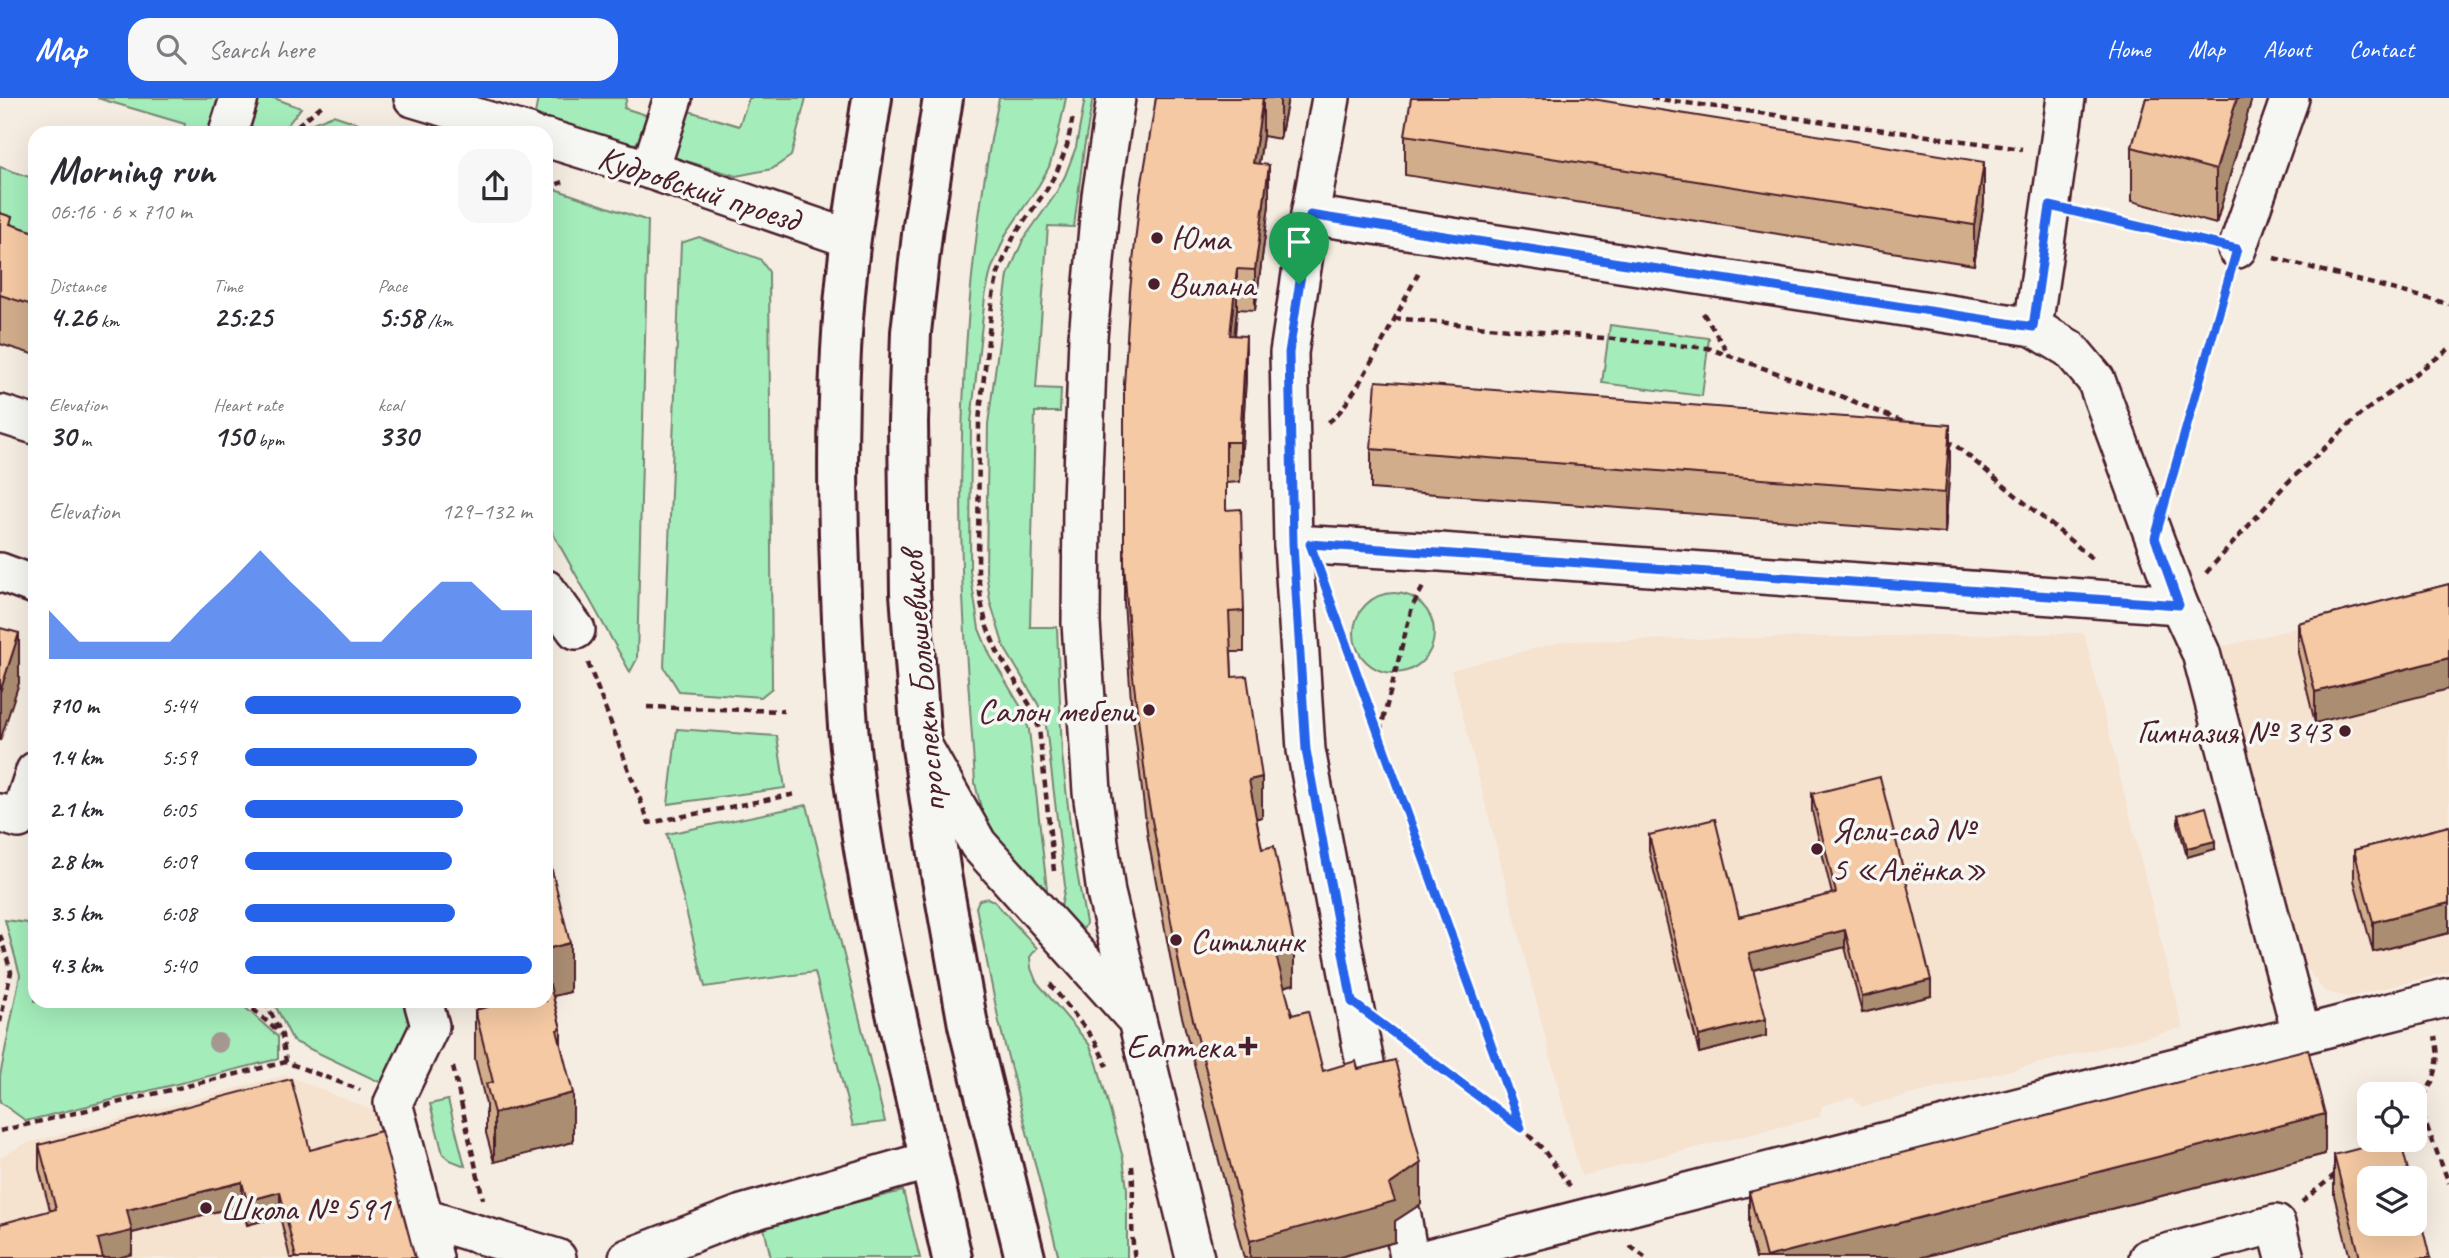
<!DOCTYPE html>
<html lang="en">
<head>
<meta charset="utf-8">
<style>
	:root { --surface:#fff; --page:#f7f7f7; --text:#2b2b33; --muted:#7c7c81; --accent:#2563eb }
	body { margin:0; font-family:Caveat,sans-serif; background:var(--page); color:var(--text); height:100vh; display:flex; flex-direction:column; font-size:26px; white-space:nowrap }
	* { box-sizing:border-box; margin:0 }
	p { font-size:23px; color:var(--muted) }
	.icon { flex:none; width:38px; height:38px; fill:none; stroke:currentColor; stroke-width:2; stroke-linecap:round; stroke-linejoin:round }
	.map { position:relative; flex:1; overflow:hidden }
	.sheet { position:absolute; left:28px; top:28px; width:525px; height:882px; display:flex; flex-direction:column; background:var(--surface); border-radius:21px; box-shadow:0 7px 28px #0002 }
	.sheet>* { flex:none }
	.tools { position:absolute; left:2357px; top:984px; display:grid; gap:14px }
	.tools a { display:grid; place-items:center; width:70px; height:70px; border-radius:14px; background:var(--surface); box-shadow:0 7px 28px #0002; font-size:35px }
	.pin { position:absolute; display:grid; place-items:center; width:60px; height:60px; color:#fff; margin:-72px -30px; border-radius:50% 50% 50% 0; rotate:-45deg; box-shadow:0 0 7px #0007 }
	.pin .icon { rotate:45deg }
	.round { display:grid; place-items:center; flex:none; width:74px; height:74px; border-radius:21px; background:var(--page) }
	.headline { display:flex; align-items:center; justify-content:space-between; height:119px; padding:0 21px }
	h1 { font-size:38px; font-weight:700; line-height:52px }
	.metrics { display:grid; grid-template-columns:repeat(3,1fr); gap:10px; height:119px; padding:7px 21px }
	.metrics div { display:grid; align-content:center }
	.metrics b { font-size:30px; font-weight:700 }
	.metrics small { font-size:19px; font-weight:400 }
	.metrics p { font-size:19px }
	.chart { height:196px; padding:14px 21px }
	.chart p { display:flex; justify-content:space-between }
	.chart svg { width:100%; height:126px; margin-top:7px; fill:var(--accent); opacity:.7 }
	ul { padding:0 21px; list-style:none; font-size:23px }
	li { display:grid; grid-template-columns:112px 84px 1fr; align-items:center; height:52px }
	li i { height:18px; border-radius:9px; background:var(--accent) }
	header { display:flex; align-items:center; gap:42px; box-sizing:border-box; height:98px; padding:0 35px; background:var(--accent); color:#fff }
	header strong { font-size:33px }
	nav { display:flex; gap:38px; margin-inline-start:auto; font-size:24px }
	.search { width:490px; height:63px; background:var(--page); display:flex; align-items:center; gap:18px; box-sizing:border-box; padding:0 24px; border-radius:21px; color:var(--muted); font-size:26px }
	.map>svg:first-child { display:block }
</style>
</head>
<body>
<header>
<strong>Map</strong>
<div class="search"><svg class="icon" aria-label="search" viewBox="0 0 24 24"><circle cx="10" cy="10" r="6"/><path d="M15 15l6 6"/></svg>Search here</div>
<nav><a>Home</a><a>Map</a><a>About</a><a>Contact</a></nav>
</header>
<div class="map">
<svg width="2449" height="1160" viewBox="0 0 2449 1160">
	<rect width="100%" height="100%" fill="#f6ede2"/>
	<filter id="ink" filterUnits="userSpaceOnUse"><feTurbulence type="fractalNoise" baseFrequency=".0143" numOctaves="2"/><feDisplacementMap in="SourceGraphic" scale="14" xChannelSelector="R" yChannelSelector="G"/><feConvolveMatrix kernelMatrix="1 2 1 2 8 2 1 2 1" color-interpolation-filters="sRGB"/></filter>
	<g filter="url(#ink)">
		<!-- built -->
		<g fill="#f5e2cf">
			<path d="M2449,491V874L2349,899L2325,894L2297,858L2221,549Z"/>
			<path d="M2084,535L2183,930L1861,1009L1852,999L1822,1008L1820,1019L1581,1078L1451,572L1563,543Z"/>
			<path d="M286,977L389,1019L423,1160H0V1060L24,1046Z"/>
		</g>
		<!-- green -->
		<g fill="#a4edbb" stroke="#778673" stroke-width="2">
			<path d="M97,0H228L217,35H183L185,26Z"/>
			<path d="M255,0H274L301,10L281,35H242Z"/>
			<path d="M538,0H627L624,10L652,19C647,32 645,45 629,47L535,16Z"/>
			<path d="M749,0H806L791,58L772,71L736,78L673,59L682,11L739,28Z"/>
			<path d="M999,0H1066L1056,47L1049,69L1039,87L1006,136L991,172L985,199L971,324L970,473L979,531L990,557L1022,611L1029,632L1048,800L995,737L982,714L975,685C971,614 964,543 962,472C958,314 967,155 999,0Z"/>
			<path d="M1085,0H1093L1084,50L1074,129L1048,128L1036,290L1061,291L1060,314H1035L1030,529H1057L1062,656L1073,752L1086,825L1084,830L1079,831L1060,814L1065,788L1046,628L1038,606L1004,549L990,503L986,473L988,326L1008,177L1023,142L1055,97L1065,78L1076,49Z"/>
			<path d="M333,17L388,35H303L310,26Z"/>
			<path d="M0,69L35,81V138L0,127Z"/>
			<path d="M546,88L648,123L637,561L630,574L546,423Z"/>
			<path d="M699,139L760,161L769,174L772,590L761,599L679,593L664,569L681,145Z"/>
			<path d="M1610,227L1709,240L1702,298L1602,285Z"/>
			<circle cx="1394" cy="535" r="40"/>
			<path d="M677,631L777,638L785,690L668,706Z"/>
			<path d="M807,707L885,1024L853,1028L815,874L705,889L667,736Z"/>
			<path d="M987,800L994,803L1037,850L1030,859L1031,870L1036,883L1089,946L1097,965L1123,1060L1127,1091V1160H1059L999,924L976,809L979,802Z"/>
			<path d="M5,822L35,826V903H238L278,939V961L26,1023L0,1004V978L20,877Z"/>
			<path d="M273,903H413L420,931L392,990L293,943Z"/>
			<path d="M448,1002L465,1068L450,1062L443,1056L430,1006Z"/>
			<path d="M903,1093L920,1160H771L763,1126Z"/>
		</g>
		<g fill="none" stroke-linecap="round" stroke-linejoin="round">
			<defs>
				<g id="minor">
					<path d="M413,0L529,35"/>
					<path d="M1116,0L1101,98L1088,239L1082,403L1081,525L1092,694L1106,795L1195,1160"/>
					<path d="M1331,0L1310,117L1289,255L1293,446L1306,652L1373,1008"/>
					<path d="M2066,0L2033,229L2070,251L2096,282L2179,507L2201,555L2301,935"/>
					<path d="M228,35L239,0"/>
					<path d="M546,40L650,72L851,141"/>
					<path d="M650,72L673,0"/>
					<path d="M1310,117L2033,229"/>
					<path d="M2237,151L2290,0"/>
					<path d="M0,316L35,327"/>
					<path d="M1293,446L1440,454L2179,507"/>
					<path d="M0,474L35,487"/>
					<path d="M546,491L576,532"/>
					<path d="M924,650L978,746L1132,917"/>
					<path d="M0,715L19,721L35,673"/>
					<path d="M423,903L430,928L393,1005L424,1120L557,1160"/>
					<path d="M1402,1118L1409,1160"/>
					<path d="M424,1120L434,1160"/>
					<path d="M628,1160L742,1116L930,1062"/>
					<path d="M1429,1160L2449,899"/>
					<path d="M2148,1160L2276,1126L2285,1160"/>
				</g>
				<g id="major">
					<path d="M872,0C865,47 857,93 851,140C837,249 836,360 840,469C842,526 844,583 849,640C867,816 914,987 952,1160"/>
					<path d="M943,0L923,128L911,234L908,324L910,495L921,643L941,776L968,927L1025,1160"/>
				</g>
			</defs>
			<!-- minor casing -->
			<use href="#minor" stroke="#4a1f2b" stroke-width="42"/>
			<!-- major casing -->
			<use href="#major" stroke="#4a1f2b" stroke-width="44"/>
			<!-- path -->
			<g stroke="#4a1f2b" stroke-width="4.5" stroke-dasharray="7 5" stroke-linecap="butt">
				<path d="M1651,0L2022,51"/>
				<path d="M288,35L325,5"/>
				<path d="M546,90L563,84"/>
				<path d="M2086,116L2201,143"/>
				<path d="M2274,160L2449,206"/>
				<path d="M1703,215L1730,258"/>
				<path d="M1394,220L1708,250L1843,299L1903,324"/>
				<path d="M1328,324C1350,315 1405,199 1420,172"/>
				<path d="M1946,343L1955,347L2094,462"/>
				<path d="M2172,379L2227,185"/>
				<path d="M2206,475L2286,386L2361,316L2449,251"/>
				<path d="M1337,520L1521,1030L1542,1050L1570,1088"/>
				<path d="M588,565L649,725L796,696"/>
				<path d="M647,609L784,613"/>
				<path d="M1380,634L1412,509L1423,489"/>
				<path d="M1054,773L1039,630L1031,609L997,553L987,529L981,504L978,474L979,323L993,198L998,175L1014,138L1047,91L1057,73L1067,48L1073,18"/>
				<path d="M0,837L11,874L0,924"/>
				<path d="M1050,886L1095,943L1107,968"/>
				<path d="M244,903L282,937L286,964"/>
				<path d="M265,903L280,933"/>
				<path d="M1398,938L1520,1029"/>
				<path d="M453,969L483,1101"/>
				<path d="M2418,1006L2449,1085"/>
				<path d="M2415,1008C2434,989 2442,965 2435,939"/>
				<path d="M0,1033L286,964L360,992"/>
				<path d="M2364,1052L2376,1041"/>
				<path d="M1132,1068C1135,1098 1129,1131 1135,1160"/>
				<path d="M2302,1104L2338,1074"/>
				<path d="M1630,1148L1646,1160"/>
			</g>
			<!-- minor -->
			<use href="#minor" stroke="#f6f6f2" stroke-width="37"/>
			<!-- major -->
			<use href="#major" stroke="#f6f6f2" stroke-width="38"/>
		</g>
		<!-- trees -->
		<circle fill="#a49891" cx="218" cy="945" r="10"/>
		<!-- wall -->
		<g fill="#d2ad8c" stroke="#4a1f2b" stroke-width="2">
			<path d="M1156,0H1288L1280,41L1263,38L1259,65L1269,107L1255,212L1237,211L1235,238L1246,279L1240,384L1226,385V412L1244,513V554H1231L1232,579L1262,719L1256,721L1262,751L1294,886L1284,889L1292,917L1323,973L1358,971L1421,1106L1395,1123V1144L1336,1160H1244L1180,911L1148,741L1131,602L1124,505V287Z"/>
			<path d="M2146,0H2252L2216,126L2132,103V49Z"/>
			<path d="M1405,37L1984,104L1974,167L1405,77Z"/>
			<path d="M0,115L12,127L35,134V257L0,246Z"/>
			<path d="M1371,351L1950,367L1945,435L1371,391Z"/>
			<path d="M2449,486L2315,625L2298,555V525Z"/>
			<path d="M1812,696L1931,898L1862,915L1845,849L1753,872L1766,938L1699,955L1649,753V737L1739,819L1832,796L1812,713Z"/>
			<path d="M2178,717L2215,751L2187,759L2178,725Z"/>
			<path d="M2449,728V835L2373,854L2354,782V752Z"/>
			<path d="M546,748L570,894L553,898L561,931V946L573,1044L494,1064L486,1035V1006L475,961V912H477V903H546Z"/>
			<path d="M39,1047L310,1052L415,1160H290L280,1118L247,1127L242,1107L132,1135V1156L118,1160H0L50,1112L39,1071Z"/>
			<path d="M2325,1056L1919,1160H1756L1749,1134V1094Z"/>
			<path d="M2334,1057L2430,1160H2350L2334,1097Z"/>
		</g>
		<!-- shaded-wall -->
		<g fill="#ab8d72" stroke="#4a1f2b" stroke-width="2">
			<path d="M1263,0V38L1253,105V65Z"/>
			<path d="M1280,0H1288L1280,41Z"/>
			<path d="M2237,0H2252L2216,126V72Z"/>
			<path d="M1984,64V104L1974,167V127Z"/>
			<path d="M1269,67V107L1255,212V172Z"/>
			<path d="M1237,171V211L1230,278V237Z"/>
			<path d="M1246,238V279L1240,384V344Z"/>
			<path d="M1950,327V367L1945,435V395Z"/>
			<path d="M19,535V585L0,643V594Z"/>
			<path d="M2449,560V591L2315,625V594Z"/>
			<path d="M1262,679V719L1249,722V682Z"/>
			<path d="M2215,743V751L2187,759V750Z"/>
			<path d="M2449,805V835L2373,854V824Z"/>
			<path d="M1845,832V849L1749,873V856Z"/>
			<path d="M570,845V894L546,900V851Z"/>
			<path d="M1294,846V886L1274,891V850Z"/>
			<path d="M1931,882V898L1862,915V899Z"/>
			<path d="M1766,921V938L1699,955V938Z"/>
			<path d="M573,995V1044L494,1064V1015Z"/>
			<path d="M2325,1016V1056L1919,1160H1766V1159Z"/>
			<path d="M1421,1065V1106L1395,1123V1144L1336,1160H1250V1143L1389,1087Z"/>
			<path d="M242,1084V1107L132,1135V1156L118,1160H98V1141L127,1112Z"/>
			<path d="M280,1094V1118L247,1127V1103Z"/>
		</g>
		<!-- building -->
		<g fill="#f4c9a3" stroke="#4a1f2b" stroke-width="2">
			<path d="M1156,0H1263L1253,65L1269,67L1255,172L1237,171L1230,237L1246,238L1240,344H1226V412L1241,411L1244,513L1229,514L1232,579L1247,578L1262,679L1249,682L1262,751L1274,748L1294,846L1274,850L1292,917L1308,913L1323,973L1356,963L1358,971L1395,962L1421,1065L1389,1087L1395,1103L1250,1143L1180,871L1148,701L1131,562L1124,465V287L1130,193L1140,97Z"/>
			<path d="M1411,0H1586L1984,64L1974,127L1405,37Z"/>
			<path d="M2146,0H2237L2216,72L2132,49Z"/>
			<path d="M0,115L12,119L10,126L35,134V208L0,197Z"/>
			<path d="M1376,283L1950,327L1945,395L1371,351Z"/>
			<path d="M2449,486V560L2315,594L2298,525Z"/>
			<path d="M0,530L19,535L0,594Z"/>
			<path d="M1880,679L1931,882L1862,899L1845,832L1749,856L1766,921L1699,938L1649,737L1715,721L1739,819L1836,795L1812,696Z"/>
			<path d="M2206,709L2215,743L2187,750L2178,717Z"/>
			<path d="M2449,728V805L2373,824L2354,752Z"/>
			<path d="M546,748L570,845L546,851Z"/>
			<path d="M550,887L561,931L557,932L573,995L494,1015L486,986L493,984L475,912L488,909L487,903H546V888Z"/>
			<path d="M2308,951L2325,1016L1766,1159L1749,1094Z"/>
			<path d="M291,981L310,1052L381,1033L415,1160H296L280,1094L247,1103L242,1084L127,1112L132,1133L98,1141L103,1160H0V1126L56,1111L39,1047Z"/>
			<path d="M2396,1041H2400L2410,1080H2370V1125H2415V1099L2430,1160H2360L2334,1057Z"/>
		</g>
	</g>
	<g fill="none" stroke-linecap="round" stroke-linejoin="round" filter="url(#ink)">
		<defs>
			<path id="route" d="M2050,108L2237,151L2155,440L2179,507L1310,446L1521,1030L1352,904L1306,652L1293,446L1289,255L1310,117L2033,229Z"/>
		</defs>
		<!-- route casing -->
		<use href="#route" stroke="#fff" stroke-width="14"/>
		<!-- route -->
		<use href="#route" stroke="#2563eb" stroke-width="9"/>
	</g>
	<!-- markers -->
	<g fill="#4a1f2b" stroke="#f6f6f2" stroke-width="2.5">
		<circle cx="1157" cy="140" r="7"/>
		<circle cx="1154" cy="186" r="7"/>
		<circle cx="1149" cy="612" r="7"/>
		<circle cx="2345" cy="633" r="7"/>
		<circle cx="1817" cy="751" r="7"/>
		<circle cx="1176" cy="842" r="7"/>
		<path d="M1244.5 937.5h7v7h7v7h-7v7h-7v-7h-7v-7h7z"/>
		<circle cx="206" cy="1110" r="7"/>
	</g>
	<g text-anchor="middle" stroke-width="7" stroke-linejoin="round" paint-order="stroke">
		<!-- street labels -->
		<g font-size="35" fill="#4a1f2b" stroke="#f6f6f2">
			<text transform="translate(699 90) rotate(18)" y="12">Кудровский проезд</text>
			<text transform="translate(922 584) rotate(-95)" y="12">проспект Большевиков</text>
		</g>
		<!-- poi labels -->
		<g font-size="35" fill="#4a1f2b" stroke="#f6f6f2" text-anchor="start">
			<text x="1171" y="152">Юма</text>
			<text x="1168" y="198">Вилана</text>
			<text x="1135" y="624" text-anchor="end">Салон мебели</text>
			<text x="2331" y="645" text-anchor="end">Гимназия № 343</text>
			<text x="1831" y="743">Ясли-сад №<tspan x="1831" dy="40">5 «Алёнка»</tspan></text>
			<text x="1190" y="854">Ситилинк</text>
			<text x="1234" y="960" text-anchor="end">Еаптека</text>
			<text x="220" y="1122">Школа № 591</text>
		</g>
	</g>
</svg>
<div class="tools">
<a><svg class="icon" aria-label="locate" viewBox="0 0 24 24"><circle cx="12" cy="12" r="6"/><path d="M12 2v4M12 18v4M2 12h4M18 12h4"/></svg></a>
<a><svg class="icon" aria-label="layers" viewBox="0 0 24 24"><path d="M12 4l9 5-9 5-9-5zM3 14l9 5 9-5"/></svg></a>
</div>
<div class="pin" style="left:1299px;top:186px;background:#1e9e55"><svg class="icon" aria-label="arrive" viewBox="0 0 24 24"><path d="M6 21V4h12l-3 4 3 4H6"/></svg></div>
<section class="sheet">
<div class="headline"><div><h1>Morning run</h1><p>06:16 · 6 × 710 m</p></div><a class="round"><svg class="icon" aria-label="share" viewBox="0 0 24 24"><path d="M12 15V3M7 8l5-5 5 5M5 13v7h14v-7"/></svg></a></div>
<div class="metrics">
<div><p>Distance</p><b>4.26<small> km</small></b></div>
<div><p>Time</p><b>25:25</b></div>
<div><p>Pace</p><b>5:58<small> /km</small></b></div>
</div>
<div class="metrics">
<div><p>Elevation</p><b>30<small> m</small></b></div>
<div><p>Heart rate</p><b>150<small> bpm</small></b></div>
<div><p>kcal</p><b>330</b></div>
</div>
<div class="chart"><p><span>Elevation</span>129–132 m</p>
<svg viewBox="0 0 160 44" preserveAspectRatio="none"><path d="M0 44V27L10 38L20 38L30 38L40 38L50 27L60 17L70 6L80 17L90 27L100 38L110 38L120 27L130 17L140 17L150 27L160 27V44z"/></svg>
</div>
<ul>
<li><b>710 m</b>5:44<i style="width:96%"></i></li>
<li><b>1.4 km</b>5:59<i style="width:81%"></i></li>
<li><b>2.1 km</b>6:05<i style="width:76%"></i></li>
<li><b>2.8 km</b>6:09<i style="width:72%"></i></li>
<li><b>3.5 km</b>6:08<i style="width:73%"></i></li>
<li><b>4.3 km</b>5:40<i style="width:100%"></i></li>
</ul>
</section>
</div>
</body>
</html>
